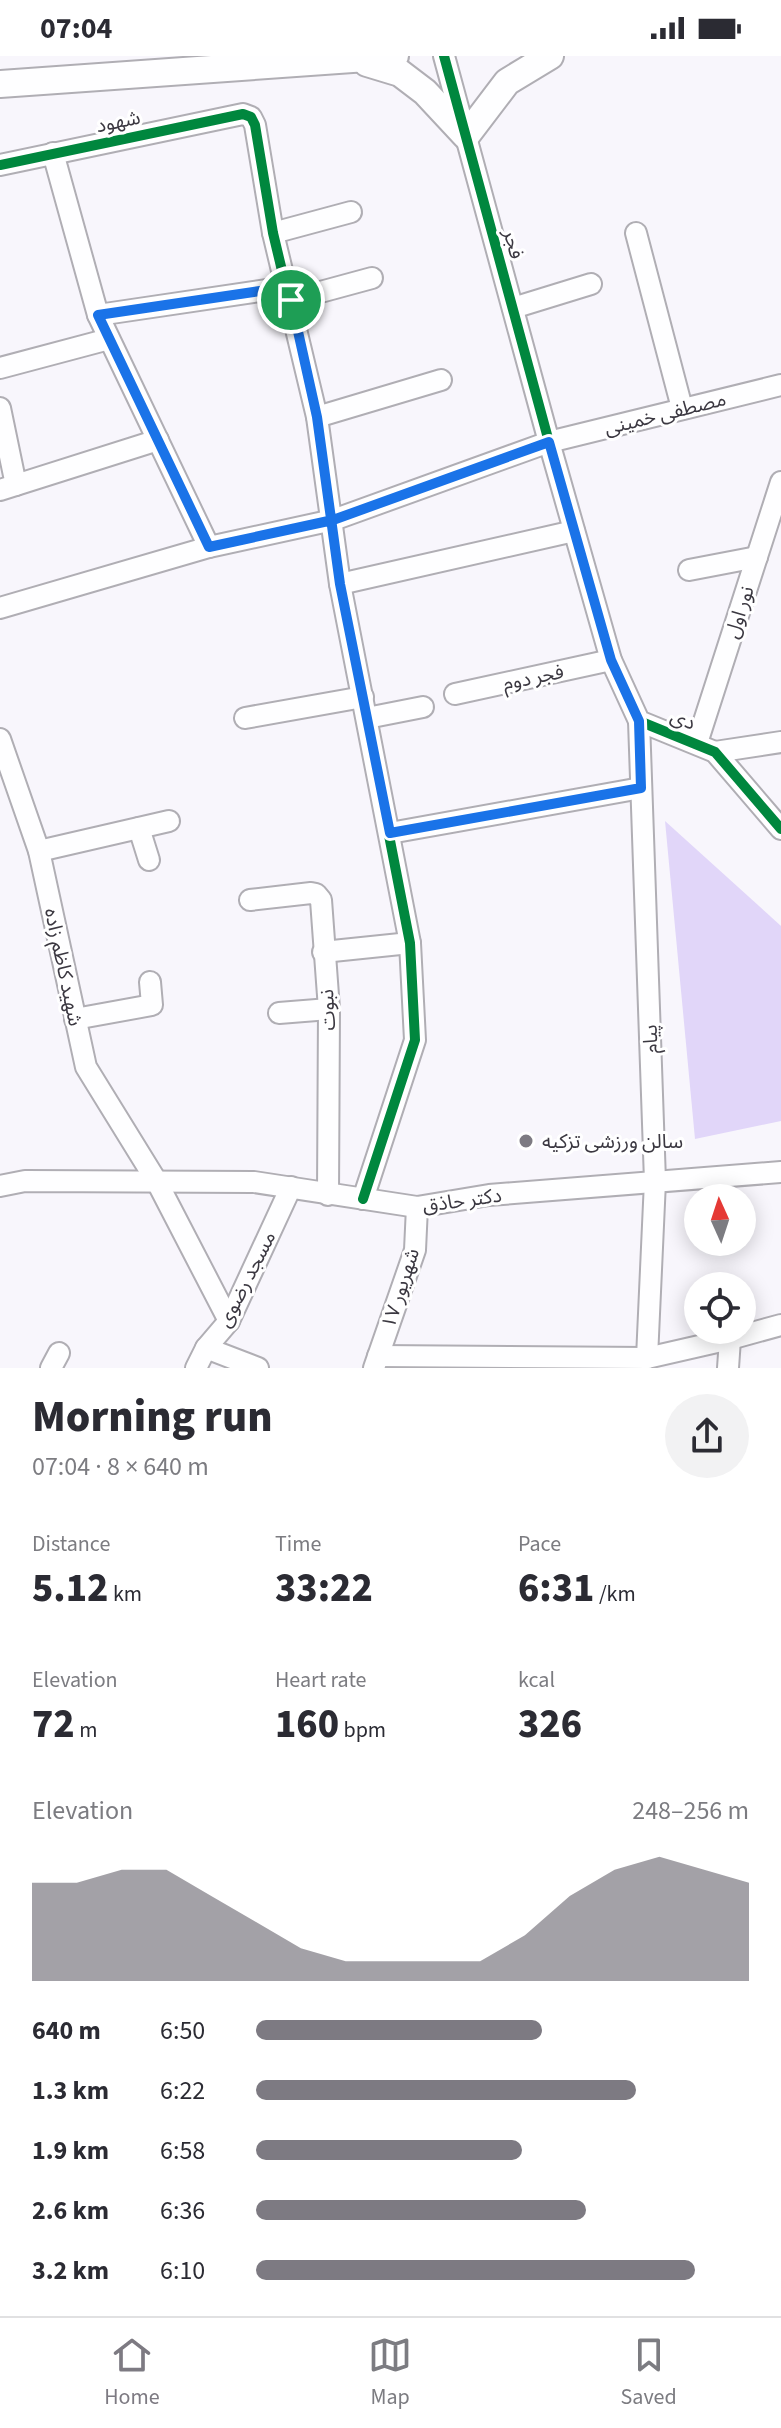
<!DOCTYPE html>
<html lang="en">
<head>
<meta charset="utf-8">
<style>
	:root { --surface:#fff; --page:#f2f2f3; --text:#2b2b33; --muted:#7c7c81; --line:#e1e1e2; --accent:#7d7a82 }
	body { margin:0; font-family:"Source Sans 3","Noto Sans Arabic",sans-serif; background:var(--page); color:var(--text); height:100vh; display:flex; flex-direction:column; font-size:30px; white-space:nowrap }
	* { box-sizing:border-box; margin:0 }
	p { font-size:26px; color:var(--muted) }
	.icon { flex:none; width:44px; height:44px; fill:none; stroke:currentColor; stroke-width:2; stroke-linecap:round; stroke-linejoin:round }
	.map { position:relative; height:1312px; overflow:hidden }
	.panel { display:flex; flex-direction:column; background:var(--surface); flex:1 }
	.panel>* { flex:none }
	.needle { width:52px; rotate:357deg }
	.tools { position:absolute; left:684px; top:1128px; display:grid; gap:16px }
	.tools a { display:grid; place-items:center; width:72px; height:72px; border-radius:50%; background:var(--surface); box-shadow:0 4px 20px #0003; font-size:40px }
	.pin { position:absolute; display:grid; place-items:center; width:68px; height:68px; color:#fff; margin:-34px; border:4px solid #fff; border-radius:50%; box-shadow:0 2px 8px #0007 }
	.round { display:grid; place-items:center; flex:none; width:84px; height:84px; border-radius:42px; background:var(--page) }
	.summary { display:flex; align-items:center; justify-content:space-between; height:136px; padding:0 32px }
	h1 { font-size:44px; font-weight:800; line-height:60px }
	.metrics { display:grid; grid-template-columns:repeat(3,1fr); gap:12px; height:136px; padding:8px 32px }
	.metrics div { display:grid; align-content:center }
	.metrics b { font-size:40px; font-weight:800 }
	.metrics small { font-size:22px; font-weight:400 }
	.metrics p { font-size:22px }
	.chart { height:224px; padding:16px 32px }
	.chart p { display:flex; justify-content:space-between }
	.chart svg { width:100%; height:144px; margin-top:8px; fill:var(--accent); opacity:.7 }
	ul { padding:0 32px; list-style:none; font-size:26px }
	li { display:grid; grid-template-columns:128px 96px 1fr; align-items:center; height:60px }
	li i { height:20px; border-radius:10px; background:var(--accent) }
	.status { display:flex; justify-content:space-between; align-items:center; height:56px; padding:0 40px; background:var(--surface); direction:ltr }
	.status svg { height:22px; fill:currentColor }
	.tabs { display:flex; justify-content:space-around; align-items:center; height:112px; border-top:2px solid var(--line); background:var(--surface); font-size:22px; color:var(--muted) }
	.tabs a { display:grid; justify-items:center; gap:4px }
	.tabs .active { color:var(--accent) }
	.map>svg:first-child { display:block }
</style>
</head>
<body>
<div class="status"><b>07:04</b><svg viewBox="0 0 49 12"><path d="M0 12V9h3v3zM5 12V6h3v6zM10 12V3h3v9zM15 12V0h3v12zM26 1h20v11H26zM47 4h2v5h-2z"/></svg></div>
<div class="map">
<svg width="781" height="1312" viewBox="0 0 781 1312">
	<rect width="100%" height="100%" fill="#f8f6fc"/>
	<!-- green -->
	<path fill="#e1d6f9" d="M665,765L781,870V1065L695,1083Z"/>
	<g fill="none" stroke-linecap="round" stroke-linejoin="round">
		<defs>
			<g id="minor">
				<path d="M444,0L549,386L611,604L639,665L715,696L781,773"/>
				<path d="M53,97L98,259L209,491"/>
				<path d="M0,109L243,58L251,61L255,69L273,177L317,361L340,528L410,887L415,984L363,1143"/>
				<path d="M273,177L351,156"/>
				<path d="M636,177L682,352"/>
				<path d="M291,244L372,222"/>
				<path d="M513,252L591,228"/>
				<path d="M98,259L287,231"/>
				<path d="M0,312L109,283"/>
				<path d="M0,352L16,429"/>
				<path d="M317,361L441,324"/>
				<path d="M0,434L158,384"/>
				<path d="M689,514L757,501"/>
				<path d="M340,528L574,475"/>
				<path d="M0,552L209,491L333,464L549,386L781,329"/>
				<path d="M455,638L611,604"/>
				<path d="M245,662L363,641"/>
				<path d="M367,662L423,651"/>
				<path d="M639,665L655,1125L647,1302"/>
				<path d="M0,683L39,795L86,1011L157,1126L229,1265"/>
				<path d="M697,687L781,426"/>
				<path d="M715,696L781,686"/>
				<path d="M139,772L149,804"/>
				<path d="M390,777L641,732"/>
				<path d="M39,795L169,765"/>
				<path d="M250,844L311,837L316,838L321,844L329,953L328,1139"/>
				<path d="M323,896L410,887"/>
				<path d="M279,957L329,953"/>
				<path d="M75,963L152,949L150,926"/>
				<path d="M0,1130L25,1125L254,1126L417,1151L489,1139L781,1116"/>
				<path d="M206,1292L258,1312"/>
				<path d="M378,1300L647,1302L730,1283L781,1269"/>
				<path d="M51,1312L59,1297"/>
				<path d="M196,1312L206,1292L229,1265L291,1131"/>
				<path d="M374,1312L415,1194L417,1151"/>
				<path d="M728,1312L730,1283"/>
			</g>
			<g id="major">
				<path d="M367,7L400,17L425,36L466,80L507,26L550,0"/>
				<path d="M0,28L395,0"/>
			</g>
		</defs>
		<!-- minor casing -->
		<use href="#minor" stroke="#b0aeb4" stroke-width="24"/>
		<!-- major casing -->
		<use href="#major" stroke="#b0aeb4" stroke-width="30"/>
		<!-- minor -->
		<use href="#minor" stroke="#fefeff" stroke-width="20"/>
		<!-- major -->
		<use href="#major" stroke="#fefeff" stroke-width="26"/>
		<defs>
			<g id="cycleway">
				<path d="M444,0L549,386L611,604L639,665L715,696L781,773"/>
				<path d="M0,109L243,58L251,61L255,69L273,177L317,361L340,528L410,887L415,984L363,1143"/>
			</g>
		</defs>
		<!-- cycleway casing -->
		<use href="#cycleway" stroke="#fff" stroke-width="15"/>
		<!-- cycleway -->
		<use href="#cycleway" stroke="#00873e" stroke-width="10"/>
	</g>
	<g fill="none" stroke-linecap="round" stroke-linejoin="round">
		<defs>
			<path id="route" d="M291,244L317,361L340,528L390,777L641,732L639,665L611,604L549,386L333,464L209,491L98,259L287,231L291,244"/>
		</defs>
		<!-- route casing -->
		<use href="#route" stroke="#fff" stroke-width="16"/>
		<!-- route -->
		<use href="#route" stroke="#1a73e8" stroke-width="10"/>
	</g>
	<!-- markers -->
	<circle fill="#7d7a82" stroke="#fff" stroke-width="3" cx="526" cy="1085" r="8"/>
	<g text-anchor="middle" stroke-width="6" stroke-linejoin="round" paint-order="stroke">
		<!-- street labels -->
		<g font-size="20" fill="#3b3841" stroke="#fff">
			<text transform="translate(118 65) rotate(-12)" y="7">شهود</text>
			<text transform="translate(514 188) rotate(75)" y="7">فجر</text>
			<text transform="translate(665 357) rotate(-14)" y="7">مصطفی خمینی</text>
			<text transform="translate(739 556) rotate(-72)" y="7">نور اول</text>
			<text transform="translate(533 621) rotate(-12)" y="7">فجر دوم</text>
			<text transform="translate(683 663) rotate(21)" y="7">دی</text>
			<text transform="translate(64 911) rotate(78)" y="7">شهید کاظم زاده</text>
			<text transform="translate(327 954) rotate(-93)" y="7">نبوت</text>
			<text transform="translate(650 983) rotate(-92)" y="7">پیام</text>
			<text transform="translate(462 1144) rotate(-8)" y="7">دکتر حاذق</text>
			<text transform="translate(246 1223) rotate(-63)" y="7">مسجد رضوی</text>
			<text transform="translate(400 1232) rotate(-72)" y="7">۱۷ شهریور</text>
		</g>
		<!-- poi labels -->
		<g font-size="20" fill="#3b3841" stroke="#fff" text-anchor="start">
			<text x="542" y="1092">سالن ورزشی تزکیه</text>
		</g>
	</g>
</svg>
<div class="tools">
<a><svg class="needle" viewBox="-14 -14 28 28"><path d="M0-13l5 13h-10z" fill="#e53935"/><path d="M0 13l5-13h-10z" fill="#7c7c81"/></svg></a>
<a><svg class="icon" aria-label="locate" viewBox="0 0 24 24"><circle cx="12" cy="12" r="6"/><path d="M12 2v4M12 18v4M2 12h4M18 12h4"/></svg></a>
</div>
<div class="pin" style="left:291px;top:244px;background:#1e9e55"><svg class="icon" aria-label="arrive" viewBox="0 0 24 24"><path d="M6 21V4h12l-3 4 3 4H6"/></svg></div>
</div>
<section class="panel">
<div class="summary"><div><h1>Morning run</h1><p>07:04 · 8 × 640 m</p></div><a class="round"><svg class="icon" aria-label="share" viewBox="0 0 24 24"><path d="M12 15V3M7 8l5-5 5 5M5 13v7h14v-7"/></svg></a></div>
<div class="metrics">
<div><p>Distance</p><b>5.12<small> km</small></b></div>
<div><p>Time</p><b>33:22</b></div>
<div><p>Pace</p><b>6:31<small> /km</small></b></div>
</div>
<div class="metrics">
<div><p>Elevation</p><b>72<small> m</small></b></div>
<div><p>Heart rate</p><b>160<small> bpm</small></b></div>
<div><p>kcal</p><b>326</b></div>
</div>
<div class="chart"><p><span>Elevation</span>248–256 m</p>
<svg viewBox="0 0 160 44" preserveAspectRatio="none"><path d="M0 44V14L10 14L20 10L30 10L40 18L50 26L60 34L70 38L80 38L90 38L100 38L110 30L120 18L130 10L140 6L150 10L160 14V44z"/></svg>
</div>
<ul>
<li><b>640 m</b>6:50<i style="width:58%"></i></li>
<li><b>1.3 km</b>6:22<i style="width:77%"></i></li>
<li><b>1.9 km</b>6:58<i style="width:54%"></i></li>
<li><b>2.6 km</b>6:36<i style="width:67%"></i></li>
<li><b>3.2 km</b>6:10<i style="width:89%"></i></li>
</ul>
</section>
<nav class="tabs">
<a class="active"><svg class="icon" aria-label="home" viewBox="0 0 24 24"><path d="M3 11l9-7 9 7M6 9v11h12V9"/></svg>Home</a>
<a><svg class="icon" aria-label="map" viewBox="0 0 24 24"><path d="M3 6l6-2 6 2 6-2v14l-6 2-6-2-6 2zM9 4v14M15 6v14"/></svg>Map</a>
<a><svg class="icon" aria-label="saved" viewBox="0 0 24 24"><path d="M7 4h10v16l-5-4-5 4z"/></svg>Saved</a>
</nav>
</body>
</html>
